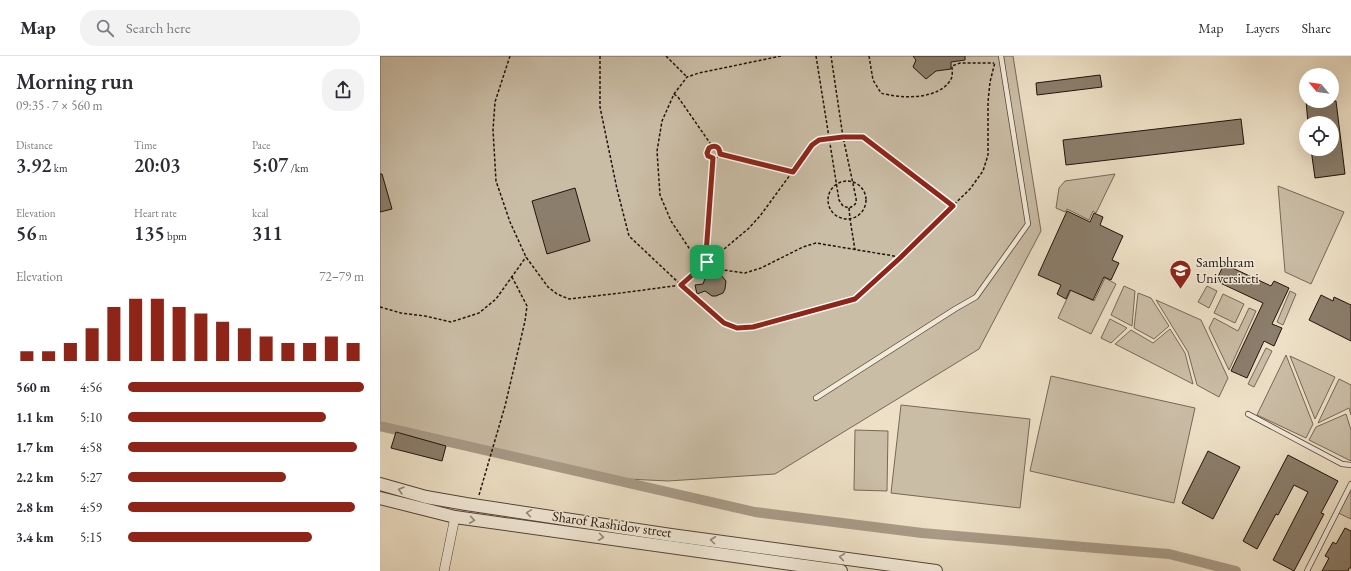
<!DOCTYPE html>
<html lang="en">
<head>
<meta charset="utf-8">
<style>
	:root { --surface:#fff; --page:#f2f2f3; --text:#2b2b33; --muted:#7c7c81; --line:#e1e1e2; --accent:#8f2418 }
	body { margin:0; font-family:"EB Garamond",serif; background:var(--page); color:var(--text); height:100vh; display:flex; flex-direction:column; font-size:15px; white-space:nowrap }
	* { box-sizing:border-box; margin:0 }
	p { font-size:13px; color:var(--muted) }
	.icon { flex:none; width:22px; height:22px; fill:none; stroke:currentColor; stroke-width:2; stroke-linecap:round; stroke-linejoin:round }
	.map { position:relative; flex:1; overflow:hidden }
	.drawer { display:flex; flex-direction:column; background:var(--surface); width:380px }
	.drawer>* { flex:none }
	.needle { width:26px; rotate:299deg }
	.buttons { position:absolute; left:919px; top:12px; display:grid; gap:8px }
	.buttons a { display:grid; place-items:center; width:40px; height:40px; border-radius:50%; background:var(--surface); box-shadow:0 4px 16px #0002; font-size:20px }
	.pin { position:absolute; display:grid; place-items:center; width:34px; height:34px; color:#fff; margin:-17px; border-radius:8px; box-shadow:0 2px 6px #0006 }
	.round { display:grid; place-items:center; flex:none; width:42px; height:42px; border-radius:16px; background:var(--page) }
	.headline { display:flex; align-items:center; justify-content:space-between; height:68px; padding:0 16px }
	h1 { font-size:22px; font-weight:600; line-height:30px }
	.figures { display:grid; grid-template-columns:repeat(3,1fr); gap:6px; height:68px; padding:4px 16px }
	.figures div { display:grid; align-content:center }
	.figures b { font-size:20px; font-weight:600 }
	.figures small { font-size:11px; font-weight:400 }
	.figures p { font-size:11px }
	.chart { height:112px; padding:8px 16px }
	.chart p { display:flex; justify-content:space-between }
	.chart svg { width:100%; height:72px; margin-top:4px; stroke:var(--accent); stroke-width:6 }
	ul { padding:0 16px; list-style:none; font-size:13px }
	li { display:grid; grid-template-columns:64px 48px 1fr; align-items:center; height:30px }
	li i { height:10px; border-radius:5px; background:var(--accent) }
	header { display:flex; align-items:center; gap:24px; box-sizing:border-box; height:56px; padding:0 20px; background:var(--surface); border-bottom:1px solid var(--line) }
	header strong { font-size:19px }
	nav { display:flex; gap:22px; margin-inline-start:auto; font-size:14px }
	.search { width:280px; height:36px; background:var(--page); display:flex; align-items:center; gap:10px; box-sizing:border-box; padding:0 14px; border-radius:16px; color:var(--muted); font-size:15px }
	main { display:flex; flex:1; min-height:0 }
	.map>svg:first-child { display:block }
</style>
</head>
<body>
<header>
<strong>Map</strong>
<div class="search"><svg class="icon" aria-label="search" viewBox="0 0 24 24"><circle cx="10" cy="10" r="6"/><path d="M15 15l6 6"/></svg>Search here</div>
<nav><a>Map</a><a>Layers</a><a>Share</a></nav>
</header>
<main>
<section class="drawer">
<div class="headline"><div><h1>Morning run</h1><p>09:35 · 7 × 560 m</p></div><a class="round"><svg class="icon" aria-label="share" viewBox="0 0 24 24"><path d="M12 15V3M7 8l5-5 5 5M5 13v7h14v-7"/></svg></a></div>
<div class="figures">
<div><p>Distance</p><b>3.92<small> km</small></b></div>
<div><p>Time</p><b>20:03</b></div>
<div><p>Pace</p><b>5:07<small> /km</small></b></div>
</div>
<div class="figures">
<div><p>Elevation</p><b>56<small> m</small></b></div>
<div><p>Heart rate</p><b>135<small> bpm</small></b></div>
<div><p>kcal</p><b>311</b></div>
</div>
<div class="chart"><p><span>Elevation</span>72–79 m</p>
<svg viewBox="0 0 160 44" preserveAspectRatio="none"><path d="M5 44V38M15 44V38M25 44V33M35 44V24M45 44V11M55 44V6M65 44V6M75 44V11M85 44V15M95 44V20M105 44V24M115 44V29M125 44V33M135 44V33M145 44V29M155 44V33"/></svg>
</div>
<ul>
<li><b>560 m</b>4:56<i style="width:100%"></i></li>
<li><b>1.1 km</b>5:10<i style="width:84%"></i></li>
<li><b>1.7 km</b>4:58<i style="width:97%"></i></li>
<li><b>2.2 km</b>5:27<i style="width:67%"></i></li>
<li><b>2.8 km</b>4:59<i style="width:96%"></i></li>
<li><b>3.4 km</b>5:15<i style="width:78%"></i></li>
</ul>
</section>
<div class="map">
<svg width="971" height="515" viewBox="0 0 971 515">
	<rect width="100%" height="100%" fill="#ede0c6"/>
	<filter id="stains"><feTurbulence type="fractalNoise" baseFrequency=".005" numOctaves="4"/><feColorMatrix values="0 0 0 0 .2 0 0 0 0 .09 0 0 0 0 .02 0 0 0 .5 -.17"/></filter>
	<radialGradient id="worn" r=".72"><stop offset=".6" stop-color="#630" stop-opacity="0"/><stop offset="1" stop-color="#630" stop-opacity=".3"/></radialGradient>
	<!-- green -->
	<g fill="#cabda6" stroke="#766858">
		<path d="M0,0H633L661,175L599,293L395,418L288,425L247,423L134,397L71,385L2,368H0Z"/>
		<path d="M735,118L716,157L713,155L709,164L687,153L685,156L676,152L679,132L685,125Z"/>
		<path d="M898,130L964,156L931,228L905,216Z"/>
		<path d="M725,222L736,228L711,278L678,262L691,234L714,245Z"/>
		<path d="M744,230L755,235L752,270L731,259Z"/>
		<path d="M827,230L837,235L829,252L818,246Z"/>
		<path d="M910,235L916,238L903,269L897,266Z"/>
		<path d="M758,237L771,242L789,270L774,283L754,272Z"/>
		<path d="M843,238L864,248L855,267L834,257Z"/>
		<path d="M776,244L821,264L848,322L839,341L817,329L808,296Z"/>
		<path d="M869,252L876,255L849,314L829,272L834,262L858,275Z"/>
		<path d="M730,263L747,272L731,287L721,282Z"/>
		<path d="M790,273L805,297L813,328L735,288L751,274L773,287Z"/>
		<path d="M886,292L892,295L874,331L868,328Z"/>
		<path d="M906,299L933,368L926,382L877,359Z"/>
		<path d="M910,300L955,321L935,363Z"/>
		<path d="M671,320L815,352L794,447L650,415Z"/>
		<path d="M959,323L971,329V359L969,352L938,367Z"/>
		<path d="M521,349L650,363L640,452L511,437Z"/>
		<path d="M966,358L971,374V405L929,384L936,371Z"/>
		<path d="M475,374L508,375L507,435L474,434Z"/>
		<path d="M971,425V463L956,456Z"/>
	</g>
	<g fill="none" stroke-linecap="round" stroke-linejoin="round">
		<!-- canal -->
		<path stroke="#a89a86" stroke-width="10" d="M0,370L375,456L542,477L704,491L789,498L856,515"/>
	</g>
	<!-- building -->
	<g fill="#8b7e6c" stroke="#21130b">
		<path d="M533,0H585V4L571,6V13L556,15L546,23L533,11L536,4Z"/>
		<path d="M720,19L722,31L657,39L656,27Z"/>
		<path d="M926,45H956L965,118L935,122L931,93H952V67H928Z"/>
		<path d="M861,63L864,88L686,109L683,84Z"/>
		<path d="M0,118H2L12,153L0,156Z"/>
		<path d="M195,132L210,185L167,198L152,145Z"/>
		<path d="M687,155L710,166L714,157L723,161L720,169L743,180L732,204L739,207L731,224L724,221L713,244L690,234L686,243L677,238L681,229L658,219Z"/>
		<path d="M844,208L891,230L894,225L909,232L892,268L902,272L894,290L884,285L867,322L851,315L883,247L836,225Z"/>
		<path d="M333,217L341,219L346,225L345,233L343,237L336,240H332L325,235L317,238L315,229L323,228L326,220Z"/>
		<path d="M941,239L953,245L954,241L971,249V285L929,264Z"/>
		<path d="M16,376L66,390L62,405L11,392Z"/>
		<path d="M828,395L860,411L833,463L802,447Z"/>
		<path d="M908,399L958,425L941,457L944,458L914,515L893,504L928,436L914,429L898,459L896,458L877,493L863,485Z"/>
		<path d="M965,472L971,475V512H969L968,515H942L949,502L945,500L953,486L956,488Z"/>
	</g>
	<g fill="none" stroke-linecap="round" stroke-linejoin="round">
		<defs>
			<g id="service">
				<path d="M436,342L575,253L596,241L648,168L621,0"/>
				<path d="M868,358L962,408L971,409"/>
				<path d="M927,515L971,428"/>
			</g>
			<path id="minor" d="M64,515L75,461"/>
			<g id="tertiary">
				<path d="M0,428L46,441L86,448L291,479L556,515"/>
				<path d="M0,442L75,461L461,515"/>
			</g>
		</defs>
		<!-- service casing -->
		<use href="#service" stroke="#54463a" stroke-width="6"/>
		<!-- minor casing -->
		<use href="#minor" stroke="#54463a" stroke-width="10"/>
		<!-- tertiary casing -->
		<use href="#tertiary" stroke="#54463a" stroke-width="14"/>
		<!-- path -->
		<g stroke="#21130b" stroke-width="1.5" stroke-dasharray="3 2" stroke-linecap="butt">
			<path d="M130,0L115,46L113,74L116,125L130,166L146,201L168,231L177,238L189,243L241,237L301,229L368,173L380,160L432,89L439,84L449,82L483,81L573,150"/>
			<path d="M220,0V51L237,133L249,180L301,229L344,267L357,272L373,271L475,243L520,201L590,133L603,115L608,99V46L610,26L615,6"/>
			<path d="M286,0L307,21"/>
			<path d="M401,0L319,17L307,21L294,38L282,65L277,95L280,139L291,165L309,192L327,207L343,214L365,217L381,212L423,191L436,187L520,201"/>
			<path d="M436,0L459,144L463,150L469,152C474,150 477,148 476,142L463,81L451,0"/>
			<path d="M489,0L493,24L501,37C521,43 560,44 571,23C573,20 572,14 572,10L580,7H614"/>
			<path d="M294,38L298,41L332,90"/>
			<circle cx="334" cy="96" r="6"/>
			<path d="M339,98L413,116"/>
			<circle cx="467" cy="144" r="19"/>
			<path d="M469,152L470,163L475,194"/>
			<path d="M327,206L326,198L333,102"/>
			<path d="M0,251L21,257L45,260L71,266L99,257L116,243L146,201"/>
			<path d="M99,439L125,350L145,265L147,250L132,221"/>
		</g>
		<!-- service -->
		<use href="#service" stroke="#f3ebda" stroke-width="4.5"/>
		<!-- minor -->
		<use href="#minor" stroke="#f3ebda" stroke-width="9"/>
		<!-- tertiary -->
		<use href="#tertiary" stroke="#f3ebda" stroke-width="12"/>
	</g>
	<!-- one-way arrows -->
	<defs><path id="oneway-chevron" d="M-2-3.5L2.5 0L-2 3.5" fill="none" stroke-width="1.6" stroke-linecap="round" stroke-linejoin="round"/></defs>
	<g stroke="#948a7d">
		<use href="#oneway-chevron" transform="translate(21 434) rotate(-164)"/>
		<use href="#oneway-chevron" transform="translate(149 457) rotate(-171)"/>
		<use href="#oneway-chevron" transform="translate(92 464) rotate(8)"/>
		<use href="#oneway-chevron" transform="translate(221 481) rotate(8)"/>
		<use href="#oneway-chevron" transform="translate(333 484) rotate(-173)"/>
		<use href="#oneway-chevron" transform="translate(462 501) rotate(-172)"/>
	</g>
	<g fill="none" stroke-linecap="round" stroke-linejoin="round">
		<defs>
			<path id="route" d="M463,81H483L573,150L520,202L475,243L373,271L357,272L344,267L301,229L327,206L326,198L333,102L328,100L327,97L329,92C335,88 340,91 340,98L413,116L432,89L439,84Z"/>
		</defs>
		<!-- route casing -->
		<use href="#route" stroke="#fff" stroke-width="8"/>
		<!-- route -->
		<use href="#route" stroke="#8f2418" stroke-width="5"/>
	</g>
	<!-- icons -->
	<defs>
		<symbol id="university-pin" viewBox="-11 -11 22 30"><path d="M0 17L-7.5 6A9.5 9.5 0 1 1 7.5 6Z" fill="#8f2418" stroke="#f3ebda"/><path d="M0-5L7-2L0 1L-7-2ZM-4 1L0 2.5L4 1V4Q0 6-4 4Z" fill="#fff"/></symbol>
	</defs>
	<g fill-rule="evenodd">
		<use href="#university-pin" x="788" y="202" width="25" height="34"/>
	</g>
	<g text-anchor="middle" stroke-width="3" stroke-linejoin="round" paint-order="stroke">
		<!-- poi labels -->
		<g font-size="14" fill="#21130b" stroke="#f3ebda" text-anchor="start">
			<text x="816" y="211">Sambhram<tspan x="816" dy="16">Universiteti</tspan></text>
		</g>
		<!-- street labels -->
		<g font-size="14" fill="#21130b" stroke="#f3ebda">
			<text transform="translate(232 468) rotate(8)" y="5">Sharof Rashidov street</text>
		</g>
	</g>
	<rect width="100%" height="100%" filter="url(#stains)"/>
	<rect width="100%" height="100%" fill="url(#worn)"/>
</svg>
<div class="buttons">
<a><svg class="needle" viewBox="-14 -14 28 28"><path d="M0-13l5 13h-10z" fill="#e53935"/><path d="M0 13l5-13h-10z" fill="#7c7c81"/></svg></a>
<a><svg class="icon" aria-label="locate" viewBox="0 0 24 24"><circle cx="12" cy="12" r="6"/><path d="M12 2v4M12 18v4M2 12h4M18 12h4"/></svg></a>
</div>
<div class="pin" style="left:327px;top:206px;background:#1e9e55"><svg class="icon" aria-label="arrive" viewBox="0 0 24 24"><path d="M6 21V4h12l-3 4 3 4H6"/></svg></div>
</div>
</main>
</body>
</html>
